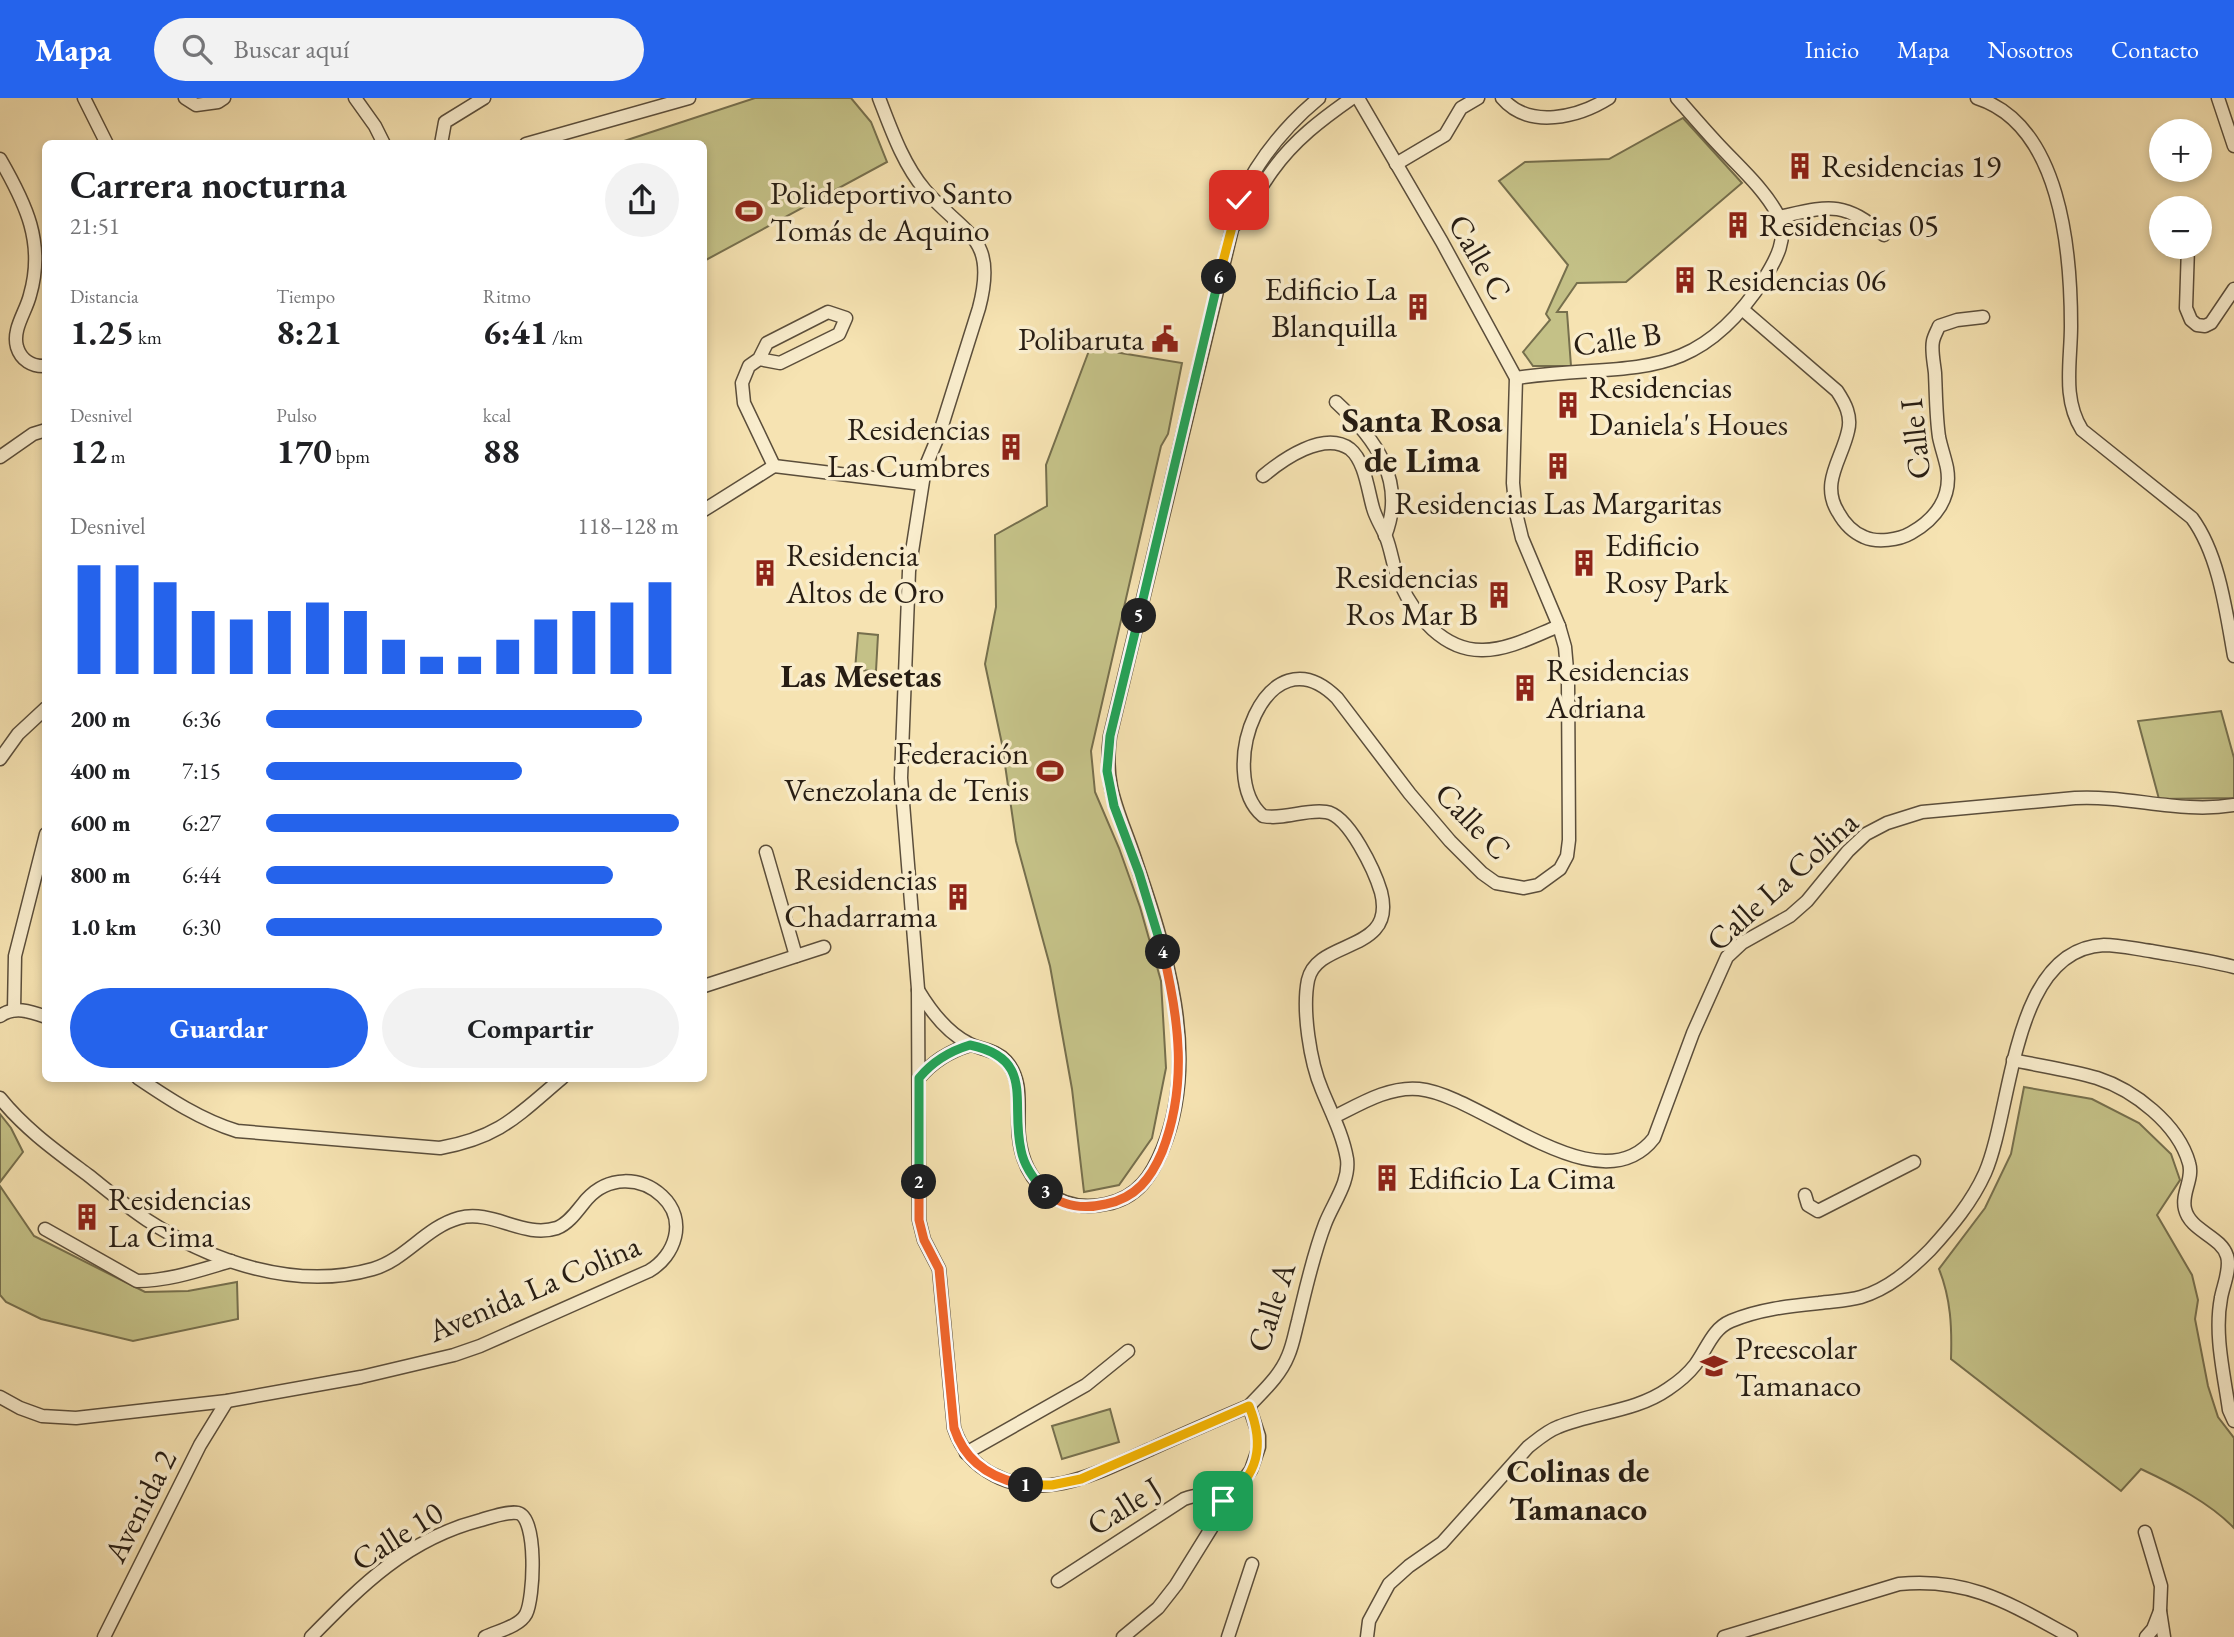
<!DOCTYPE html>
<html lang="es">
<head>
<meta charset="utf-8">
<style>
	:root { --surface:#fff; --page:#f2f2f2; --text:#202124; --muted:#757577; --accent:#2563eb }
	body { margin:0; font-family:"EB Garamond",serif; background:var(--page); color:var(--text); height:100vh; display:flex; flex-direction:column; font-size:26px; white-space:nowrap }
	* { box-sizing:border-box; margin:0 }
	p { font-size:23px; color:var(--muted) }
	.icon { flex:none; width:38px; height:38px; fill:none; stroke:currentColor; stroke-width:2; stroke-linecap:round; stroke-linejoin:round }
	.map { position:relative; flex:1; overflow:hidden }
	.panel { position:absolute; left:42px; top:42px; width:665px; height:942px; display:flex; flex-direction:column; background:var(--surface); border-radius:10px; box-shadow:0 4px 10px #0003 }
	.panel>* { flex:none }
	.buttons { position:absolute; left:2149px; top:21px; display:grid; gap:14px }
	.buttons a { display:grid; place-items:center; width:63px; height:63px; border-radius:50%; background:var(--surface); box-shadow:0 4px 10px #0003; font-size:35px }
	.pin { position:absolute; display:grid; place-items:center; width:60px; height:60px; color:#fff; margin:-30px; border-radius:14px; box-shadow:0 4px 10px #0006 }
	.km { position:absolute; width:35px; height:35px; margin:-18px; border-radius:50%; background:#222; color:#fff; font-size:19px; line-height:35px; text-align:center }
	.round { display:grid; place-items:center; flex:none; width:74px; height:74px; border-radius:37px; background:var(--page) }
	.headline { display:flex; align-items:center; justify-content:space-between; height:119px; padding:0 28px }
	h1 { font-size:38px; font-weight:700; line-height:52px }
	.stats { display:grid; grid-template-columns:repeat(3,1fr); gap:10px; height:119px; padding:7px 28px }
	.stats div { display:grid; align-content:center }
	.stats b { font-size:35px; font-weight:700 }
	.stats small { font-size:19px; font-weight:400 }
	.stats p { font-size:19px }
	.chart { height:196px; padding:14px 28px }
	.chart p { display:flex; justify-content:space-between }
	.chart svg { width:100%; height:126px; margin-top:7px; stroke:var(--accent); stroke-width:6 }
	.primary-button { display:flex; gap:14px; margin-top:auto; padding:14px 28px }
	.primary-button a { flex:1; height:80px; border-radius:42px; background:var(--accent); color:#fff; font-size:28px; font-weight:700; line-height:80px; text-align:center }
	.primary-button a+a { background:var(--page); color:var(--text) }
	ul { padding:0 28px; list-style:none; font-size:23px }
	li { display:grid; grid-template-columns:112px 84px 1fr; align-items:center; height:52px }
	li i { height:18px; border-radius:9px; background:var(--accent) }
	header { display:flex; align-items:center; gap:42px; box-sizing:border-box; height:98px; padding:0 35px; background:var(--accent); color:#fff }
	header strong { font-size:33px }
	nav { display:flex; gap:38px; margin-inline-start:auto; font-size:24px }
	.search { width:490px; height:63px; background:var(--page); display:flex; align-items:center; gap:18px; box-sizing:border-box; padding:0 24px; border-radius:38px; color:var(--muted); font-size:26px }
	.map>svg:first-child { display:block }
</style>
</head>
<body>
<header>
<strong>Mapa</strong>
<div class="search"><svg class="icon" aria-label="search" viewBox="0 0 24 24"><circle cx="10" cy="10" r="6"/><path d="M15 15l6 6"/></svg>Buscar aquí</div>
<nav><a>Inicio</a><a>Mapa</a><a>Nosotros</a><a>Contacto</a></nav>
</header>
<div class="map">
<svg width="2234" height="1539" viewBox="0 0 2234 1539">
	<rect width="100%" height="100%" fill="#f6e3b2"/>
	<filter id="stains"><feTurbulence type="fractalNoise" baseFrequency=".00286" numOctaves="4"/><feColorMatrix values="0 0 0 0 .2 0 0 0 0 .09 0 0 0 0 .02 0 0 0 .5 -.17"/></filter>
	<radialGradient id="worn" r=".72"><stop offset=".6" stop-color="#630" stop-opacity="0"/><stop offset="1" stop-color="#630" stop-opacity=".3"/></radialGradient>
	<!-- green -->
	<g fill="#c4c187" stroke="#766f4d" stroke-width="2">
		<path d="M755,0H851L871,24L887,64L704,163V46L618,45Z"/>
		<path d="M1683,20L1742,85L1626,184L1577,185L1557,214H1567L1571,268H1533L1523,254L1550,222L1546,216L1568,167L1499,83L1525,64L1609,61Z"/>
		<path d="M1090,250L1182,265L1168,336L1161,348L1091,653L1095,694L1119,750L1140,809L1161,883L1166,970L1152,1040L1119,1087L1084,1094L1072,991L1050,868L1016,743L1002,646L985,566L996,509L995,437L1047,408L1046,367Z"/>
		<path d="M858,535L878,537L876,573L855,572Z"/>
		<path d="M2221,613L2234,660V700L2159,701L2138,623Z"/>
		<path d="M2024,989L2092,1001L2139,1025L2171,1056L2180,1082L2157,1117L2192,1177L2198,1202L2195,1221L2208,1288L2218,1319L2234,1340V1430C2210,1405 2173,1386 2141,1371L2121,1393L1951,1261C1952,1230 1951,1201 1939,1171L1985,1110L2011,1056Z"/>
		<path d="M0,1016L11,1030L23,1054L0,1084Z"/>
		<path d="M0,1088L34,1138L145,1194L188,1193L237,1184L238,1221L133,1243L41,1221L6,1204L0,1197Z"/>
		<path d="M1110,1311L1119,1344L1062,1361L1052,1328Z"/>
	</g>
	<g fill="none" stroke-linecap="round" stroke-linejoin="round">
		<defs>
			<g id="street">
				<path d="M84,0L107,46"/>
				<path d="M185,0L196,7L218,4L224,0"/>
				<path d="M355,0L375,28L384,46"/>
				<path d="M879,0C891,31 903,66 925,92C965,138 998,138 979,210L940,334L925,370L909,473L901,680L918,891L919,1122L924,1142L939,1171L954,1330C961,1351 974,1367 994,1377C1047,1405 1102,1372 1151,1351C1183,1336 1216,1322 1249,1308C1263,1293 1280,1278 1288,1258C1293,1247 1295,1234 1298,1223C1306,1190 1313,1157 1325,1126C1333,1105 1350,1084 1347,1061C1343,1037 1331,1014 1322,992C1310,964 1302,912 1308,882C1317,840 1397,856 1381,794C1375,774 1349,717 1326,714C1305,711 1284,722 1263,718C1214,677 1266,529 1337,600L1410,696L1450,743L1482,775L1496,785L1524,790L1538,787L1560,771L1567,758L1569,742L1568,583L1565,549L1559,528L1522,440L1516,415L1513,385L1516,280L1442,144L1358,0"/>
				<path d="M1502,0C1529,32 1579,19 1609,0"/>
				<path d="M1977,0C2061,27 2071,153 2071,228C2071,264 2062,300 2082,332L2192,420C2219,457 2226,513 2234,558"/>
				<path d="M2218,0L2234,48"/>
				<path d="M441,46L445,24L484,0"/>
				<path d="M526,46L689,0"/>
				<path d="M0,61C26,106 45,145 30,197C26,214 12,231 17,249C21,262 32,269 46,268"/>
				<path d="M1396,66L1445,37L1461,10L1478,0"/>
				<path d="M1779,119C1829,108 1843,102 1884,137"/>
				<path d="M1235,127C1250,110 1259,91 1272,73C1294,42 1322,21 1352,0"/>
				<path d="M2188,149L2186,210L2191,222L2197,227L2205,228L2211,225L2234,191"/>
				<path d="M1742,211L1837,293C1845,305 1852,318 1848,333C1842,361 1820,385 1838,414C1844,425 1852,434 1864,439C1877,445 1899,442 1911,435C1936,421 1952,399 1947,370C1945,360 1941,349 1939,339C1936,318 1936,296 1935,275C1934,265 1931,252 1933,243C1934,238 1937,233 1939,228L1957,222L1983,219"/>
				<path d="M759,261L780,265L839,236L846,220L828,214L767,245L759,261L749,268L742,285L744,305L774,368"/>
				<path d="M1516,280C1627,263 1692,292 1764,181C1776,162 1789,139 1778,117C1763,89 1737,67 1716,44C1703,30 1690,15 1677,0"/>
				<path d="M1336,304C1375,340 1407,383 1385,438"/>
				<path d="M0,359L33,336L46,332"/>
				<path d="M774,368L922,386"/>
				<path d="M1263,378C1282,362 1324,332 1350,351C1365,363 1368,393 1373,410C1376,421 1382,429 1386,439C1392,454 1393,471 1400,485C1415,518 1444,553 1483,552C1509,552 1536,537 1559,528"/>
				<path d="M704,412L774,368"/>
				<path d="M0,661L18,636L46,610"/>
				<path d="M766,754L796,858"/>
				<path d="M704,888L824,849"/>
				<path d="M918,892C930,912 946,934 968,945C981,952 995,951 1006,963C1025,984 1016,1013 1019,1039C1024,1086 1059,1116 1106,1106C1138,1100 1152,1077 1163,1050C1201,957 1165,850 1135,761C1119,713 1103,690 1110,638L1239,102C1258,62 1285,28 1319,0"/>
				<path d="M14,912L15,858L46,736"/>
				<path d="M0,918C14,908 30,913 46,919"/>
				<path d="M2013,962C2041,968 2070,972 2097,980C2134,992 2178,1026 2189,1065C2194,1081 2181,1095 2185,1111C2190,1133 2221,1138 2227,1158C2231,1171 2223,1188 2221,1200C2214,1236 2224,1276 2229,1312L2234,1323"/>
				<path d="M138,980C169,1001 201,1022 237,1033L440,1050C500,1039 517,1018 562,980"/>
				<path d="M919,980C933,963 950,953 970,947"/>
				<path d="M0,1000C25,1031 56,1053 88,1077C107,1092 126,1108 147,1122C212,1164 296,1193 373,1171C405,1162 426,1129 459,1120C493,1111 523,1141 557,1130C570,1125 579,1110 587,1101C608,1078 640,1078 662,1098C688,1122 675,1158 649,1173L480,1248L454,1257L361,1279L227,1303L76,1320L42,1318L20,1310L0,1299"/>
				<path d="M1334,1019C1360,1006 1389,988 1419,991C1482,997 1599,1111 1654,1040L1693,935L1727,859L1742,845L1790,818L1807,803L1848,753L1866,736L1887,725L1922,714L2075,700C2129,697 2180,716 2234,707"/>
				<path d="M1805,1097L1808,1107L1818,1113L1914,1064"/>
				<path d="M45,1131L137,1183C169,1183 200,1172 231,1163"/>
				<path d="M966,1355L1086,1287L1128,1253"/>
				<path d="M2145,1434L2161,1488L2160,1513L2164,1539"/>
				<path d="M1058,1483L1184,1401C1199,1395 1208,1397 1223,1403"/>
				<path d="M104,1539L200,1347L227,1303"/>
				<path d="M311,1539C362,1487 407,1441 481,1422C491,1419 508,1413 518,1415C538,1420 534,1501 526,1516C519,1529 497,1533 485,1539"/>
				<path d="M1123,1539L1158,1510L1176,1487L1212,1429L1223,1403L1233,1396L1251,1372L1259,1349V1338L1249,1308"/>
				<path d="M1228,1539L1252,1466"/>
				<path d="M1367,1539L1369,1523L1389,1486L1409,1468L1442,1445L1528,1349C1537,1342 1547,1333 1558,1329C1594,1314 1635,1314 1668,1291C1677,1285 1688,1276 1695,1267C1707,1251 1712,1231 1731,1223C1759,1211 1790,1208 1819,1205C1833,1203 1847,1203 1861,1199C1888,1191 1910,1172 1930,1152C1951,1129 1972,1104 1985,1075C2013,1011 2011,851 2104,847C2119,847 2136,851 2151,853C2179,858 2207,862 2234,869"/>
				<path d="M1724,1539L1899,1486C1970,1479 2012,1507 2071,1539"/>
				<path d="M2146,1539L2153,1531L2160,1513"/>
			</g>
		</defs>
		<!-- street casing -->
		<use href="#street" stroke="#5b4e3b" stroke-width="15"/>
		<!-- street -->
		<use href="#street" stroke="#f9edcd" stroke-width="12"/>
	</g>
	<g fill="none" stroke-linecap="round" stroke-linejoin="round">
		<defs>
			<path id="split-1" d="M1026,1387H1052L1081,1381L1249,1308C1265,1347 1259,1378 1223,1403"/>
			<path id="split-2" d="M919,1084V1122L924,1142L939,1171L954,1330C965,1364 992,1381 1026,1387"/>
			<path id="split-3" d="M919,1084V980C933,963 950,953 970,947C1036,961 1010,1004 1021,1052C1024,1068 1035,1083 1046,1094"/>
			<path id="split-4" d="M1046,1094C1063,1109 1085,1111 1106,1106C1136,1100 1151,1080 1162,1054C1188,988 1179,921 1163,854"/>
			<path id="split-5" d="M1139,518L1110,638L1107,673L1114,708L1139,775L1163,854"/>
			<path id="split-6" d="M1139,518L1219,179"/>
			<path id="split-7" d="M1219,179L1239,102"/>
		</defs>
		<!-- split-1 casing -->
		<use href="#split-1" stroke="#fff" stroke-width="14"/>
		<!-- split-2 casing -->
		<use href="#split-2" stroke="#fff" stroke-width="14"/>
		<!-- split-3 casing -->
		<use href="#split-3" stroke="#fff" stroke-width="14"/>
		<!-- split-4 casing -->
		<use href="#split-4" stroke="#fff" stroke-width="14"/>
		<!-- split-5 casing -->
		<use href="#split-5" stroke="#fff" stroke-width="14"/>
		<!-- split-6 casing -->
		<use href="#split-6" stroke="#fff" stroke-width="14"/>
		<!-- split-7 casing -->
		<use href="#split-7" stroke="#fff" stroke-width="14"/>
		<!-- split-1 -->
		<use href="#split-1" stroke="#f5b400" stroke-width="9"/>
		<!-- split-2 -->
		<use href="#split-2" stroke="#f0652b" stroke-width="9"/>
		<!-- split-3 -->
		<use href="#split-3" stroke="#22a559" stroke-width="9"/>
		<!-- split-4 -->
		<use href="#split-4" stroke="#f0652b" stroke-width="9"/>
		<!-- split-5 -->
		<use href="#split-5" stroke="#22a559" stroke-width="9"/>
		<!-- split-6 -->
		<use href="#split-6" stroke="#22a559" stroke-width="9"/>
		<!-- split-7 -->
		<use href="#split-7" stroke="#f5b400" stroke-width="9"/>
	</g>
	<!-- icons -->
	<defs>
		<symbol id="building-bare" viewBox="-9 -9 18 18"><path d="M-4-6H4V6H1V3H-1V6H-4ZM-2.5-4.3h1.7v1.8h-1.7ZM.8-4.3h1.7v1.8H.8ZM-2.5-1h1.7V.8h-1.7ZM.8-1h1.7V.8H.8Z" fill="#8f2418" stroke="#f9edcd" stroke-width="2.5" paint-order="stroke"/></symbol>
		<symbol id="stadium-bare" viewBox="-9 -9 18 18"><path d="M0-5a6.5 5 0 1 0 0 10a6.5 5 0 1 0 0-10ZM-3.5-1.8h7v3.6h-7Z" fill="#8f2418" stroke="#f9edcd" stroke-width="2.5" paint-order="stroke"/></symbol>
		<symbol id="civic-bare" viewBox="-9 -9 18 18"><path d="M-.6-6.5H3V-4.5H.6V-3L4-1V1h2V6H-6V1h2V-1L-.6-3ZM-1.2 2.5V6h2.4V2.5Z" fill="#8f2418" stroke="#f9edcd" stroke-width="2.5" paint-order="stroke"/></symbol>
		<symbol id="school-bare" viewBox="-9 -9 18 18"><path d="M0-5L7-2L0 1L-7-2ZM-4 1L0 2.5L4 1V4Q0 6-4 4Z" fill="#8f2418" stroke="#f9edcd" stroke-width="2.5" paint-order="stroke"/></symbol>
	</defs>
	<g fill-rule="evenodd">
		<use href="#building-bare" x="1781" y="49" width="38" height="38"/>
		<use href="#stadium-bare" x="730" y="94" width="38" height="38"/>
		<use href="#building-bare" x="1719" y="108" width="38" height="38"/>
		<use href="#building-bare" x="1666" y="163" width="38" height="38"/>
		<use href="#building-bare" x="1399" y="190" width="38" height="38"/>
		<use href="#civic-bare" x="1146" y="222" width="38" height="38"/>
		<use href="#building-bare" x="1549" y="288" width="38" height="38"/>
		<use href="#building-bare" x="992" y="330" width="38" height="38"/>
		<use href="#building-bare" x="1539" y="349" width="38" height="38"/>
		<use href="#building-bare" x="1565" y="446" width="38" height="38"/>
		<use href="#building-bare" x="746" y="456" width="38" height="38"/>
		<use href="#building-bare" x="1480" y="478" width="38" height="38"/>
		<use href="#building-bare" x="1506" y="571" width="38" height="38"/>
		<use href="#stadium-bare" x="1031" y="654" width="38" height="38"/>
		<use href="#building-bare" x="939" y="780" width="38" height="38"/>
		<use href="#building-bare" x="1368" y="1061" width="38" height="38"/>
		<use href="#building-bare" x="68" y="1100" width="38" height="38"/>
		<use href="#school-bare" x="1695" y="1249" width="38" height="38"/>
	</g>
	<g text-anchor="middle" stroke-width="7" stroke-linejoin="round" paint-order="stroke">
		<!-- poi labels -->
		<g font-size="32" fill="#271d13" stroke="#f9edcd" text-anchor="start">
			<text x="1821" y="79">Residencias 19</text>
			<text x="770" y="106">Polideportivo Santo<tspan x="770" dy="37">Tomás de Aquino</tspan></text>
			<text x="1759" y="138">Residencias 05</text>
			<text x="1706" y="193">Residencias 06</text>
			<text x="1397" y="202" text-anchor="end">Edificio La<tspan x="1397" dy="37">Blanquilla</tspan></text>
			<text x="1144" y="252" text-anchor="end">Polibaruta</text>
			<text x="1589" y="300">Residencias<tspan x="1589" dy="37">Daniela's Houes</tspan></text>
			<text x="990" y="342" text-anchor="end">Residencias<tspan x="990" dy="37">Las Cumbres</tspan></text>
			<text x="1558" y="416" text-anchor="middle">Residencias Las Margaritas</text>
			<text x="1605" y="458">Edificio<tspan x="1605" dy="37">Rosy Park</tspan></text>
			<text x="786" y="468">Residencia<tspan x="786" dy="37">Altos de Oro</tspan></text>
			<text x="1478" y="490" text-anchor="end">Residencias<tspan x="1478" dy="37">Ros Mar B</tspan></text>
			<text x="1546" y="583">Residencias<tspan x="1546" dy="37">Adriana</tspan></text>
			<text x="1029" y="666" text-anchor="end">Federación<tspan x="1029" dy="37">Venezolana de Tenis</tspan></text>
			<text x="937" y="792" text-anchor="end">Residencias<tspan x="937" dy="37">Chadarrama</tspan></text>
			<text x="1408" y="1091">Edificio La Cima</text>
			<text x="108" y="1112">Residencias<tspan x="108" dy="37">La Cima</tspan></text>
			<text x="1735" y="1261">Preescolar<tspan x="1735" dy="37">Tamanaco</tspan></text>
		</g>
		<!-- street labels -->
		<g font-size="32" fill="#271d13" stroke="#f9edcd">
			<text transform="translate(1480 159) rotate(60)" y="11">Calle C</text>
			<text transform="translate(1617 241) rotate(-8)" y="11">Calle B</text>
			<text transform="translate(1915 341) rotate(-96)" y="11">Calle I</text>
			<text transform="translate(1473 723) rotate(46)" y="11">Calle C</text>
			<text transform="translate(1782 783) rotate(-42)" y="11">Calle La Colina</text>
			<text transform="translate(534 1190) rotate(-23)" y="11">Avenida La Colina</text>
			<text transform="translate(1271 1209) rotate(-72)" y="11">Calle A</text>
			<text transform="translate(140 1408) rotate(-63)" y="11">Avenida 2</text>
			<text transform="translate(1124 1408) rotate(-32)" y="11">Calle J</text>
			<text transform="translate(397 1438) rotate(-32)" y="11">Calle 10</text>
		</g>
		<!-- neighbourhood labels -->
		<g font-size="33" font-weight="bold" fill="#271d13" stroke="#f9edcd">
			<text x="861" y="589">Las Mesetas</text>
			<text x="1578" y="1384">Colinas de<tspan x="1578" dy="38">Tamanaco</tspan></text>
		</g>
		<!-- quarter labels -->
		<g font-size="35" font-weight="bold" fill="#271d13" stroke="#f9edcd">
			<text x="1422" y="334">Santa Rosa<tspan x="1422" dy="40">de Lima</tspan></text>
		</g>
	</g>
	<rect width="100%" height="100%" filter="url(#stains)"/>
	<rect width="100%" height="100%" fill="url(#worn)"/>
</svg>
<div class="buttons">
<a>+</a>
<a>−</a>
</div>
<div class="pin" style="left:1223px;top:1403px;background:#1e9e55"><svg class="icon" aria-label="arrive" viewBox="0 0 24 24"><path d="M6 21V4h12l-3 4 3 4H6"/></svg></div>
<div class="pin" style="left:1239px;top:102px;background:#d93025"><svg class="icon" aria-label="check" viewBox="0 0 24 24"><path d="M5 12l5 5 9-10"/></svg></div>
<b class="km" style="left:1026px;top:1387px">1</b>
<b class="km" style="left:919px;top:1084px">2</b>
<b class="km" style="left:1046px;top:1094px">3</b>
<b class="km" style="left:1163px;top:854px">4</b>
<b class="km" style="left:1139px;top:518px">5</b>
<b class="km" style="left:1219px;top:179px">6</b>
<section class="panel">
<div class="headline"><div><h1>Carrera nocturna</h1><p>21:51</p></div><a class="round"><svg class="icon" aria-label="share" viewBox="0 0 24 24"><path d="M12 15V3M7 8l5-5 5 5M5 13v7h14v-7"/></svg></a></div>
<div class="stats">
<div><p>Distancia</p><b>1.25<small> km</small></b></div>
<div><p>Tiempo</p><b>8:21</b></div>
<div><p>Ritmo</p><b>6:41<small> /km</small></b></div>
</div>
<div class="stats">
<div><p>Desnivel</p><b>12<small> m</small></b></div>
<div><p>Pulso</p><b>170<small> bpm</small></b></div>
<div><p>kcal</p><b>88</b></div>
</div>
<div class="chart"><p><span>Desnivel</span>118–128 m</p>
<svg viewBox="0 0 160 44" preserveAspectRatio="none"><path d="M5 44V6M15 44V6M25 44V12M35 44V22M45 44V25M55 44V22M65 44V19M75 44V22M85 44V32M95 44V38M105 44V38M115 44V32M125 44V25M135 44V22M145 44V19M155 44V12"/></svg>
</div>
<ul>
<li><b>200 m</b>6:36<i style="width:91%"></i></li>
<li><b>400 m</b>7:15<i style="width:62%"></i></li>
<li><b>600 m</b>6:27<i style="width:100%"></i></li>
<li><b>800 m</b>6:44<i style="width:84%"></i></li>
<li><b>1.0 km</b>6:30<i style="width:96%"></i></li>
</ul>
<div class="primary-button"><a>Guardar</a><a>Compartir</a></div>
</section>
</div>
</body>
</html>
